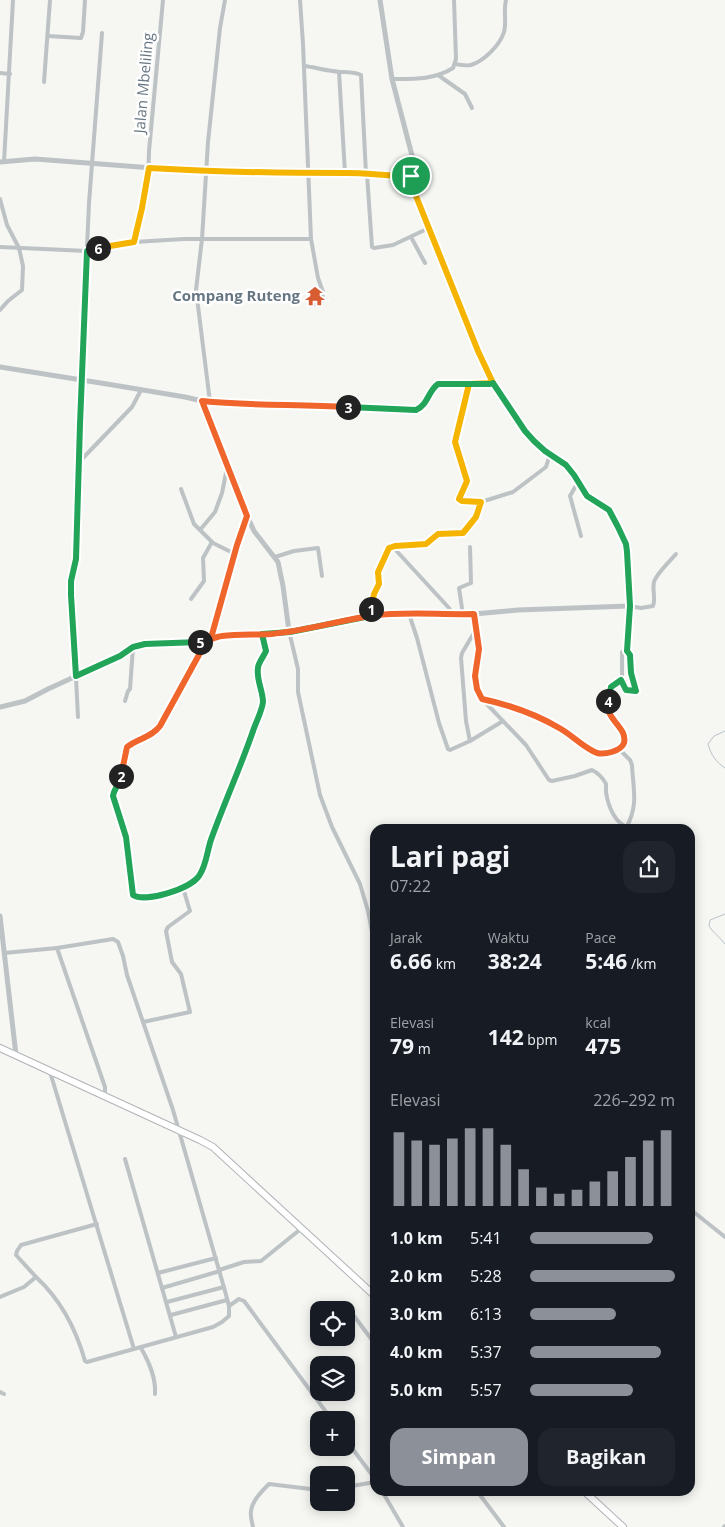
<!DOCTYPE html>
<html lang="id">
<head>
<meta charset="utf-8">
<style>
	:root { --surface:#171b24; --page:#20242c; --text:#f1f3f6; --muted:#9ea1a6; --accent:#8c9099 }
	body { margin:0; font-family:"Open Sans",sans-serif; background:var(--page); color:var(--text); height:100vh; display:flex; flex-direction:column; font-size:19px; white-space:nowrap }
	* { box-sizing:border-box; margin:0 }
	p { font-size:16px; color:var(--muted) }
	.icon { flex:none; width:28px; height:28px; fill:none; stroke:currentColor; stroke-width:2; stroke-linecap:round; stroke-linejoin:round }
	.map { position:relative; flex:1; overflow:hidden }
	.drawer { position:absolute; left:370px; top:824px; width:325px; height:672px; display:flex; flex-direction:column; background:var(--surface); border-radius:15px; box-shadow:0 2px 12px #0003 }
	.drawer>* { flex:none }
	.controls { position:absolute; left:310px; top:1301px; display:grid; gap:10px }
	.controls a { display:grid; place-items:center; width:45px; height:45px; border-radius:10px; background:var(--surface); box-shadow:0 2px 12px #0003; font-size:25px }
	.pin { position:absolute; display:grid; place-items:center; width:42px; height:42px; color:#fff; margin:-21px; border:2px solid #fff; border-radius:50%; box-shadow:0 1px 5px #0007 }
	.km { position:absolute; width:25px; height:25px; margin:-12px; border-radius:50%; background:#222; color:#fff; font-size:14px; line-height:25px; text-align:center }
	.round { display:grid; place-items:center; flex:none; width:52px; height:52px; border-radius:15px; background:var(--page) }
	.summary { display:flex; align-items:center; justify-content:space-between; height:85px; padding:0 20px }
	h1 { font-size:28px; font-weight:700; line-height:38px }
	.stats { display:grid; grid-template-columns:repeat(3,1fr); gap:8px; height:85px; padding:5px 20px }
	.stats div { display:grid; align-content:center }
	.stats b { font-size:21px; font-weight:700 }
	.stats small { font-size:14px; font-weight:400 }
	.stats p { font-size:14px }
	.chart { height:140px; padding:10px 20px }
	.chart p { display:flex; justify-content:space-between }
	.chart svg { width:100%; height:90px; margin-top:5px; stroke:var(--accent); stroke-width:6 }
	.cta { display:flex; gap:10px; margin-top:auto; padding:10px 20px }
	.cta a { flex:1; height:58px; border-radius:15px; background:var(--accent); color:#fff; font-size:20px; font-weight:700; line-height:58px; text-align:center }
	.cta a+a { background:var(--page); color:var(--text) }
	ul { padding:0 20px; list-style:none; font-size:16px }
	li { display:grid; grid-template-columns:80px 60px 1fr; align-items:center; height:38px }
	li i { height:12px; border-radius:6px; background:var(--accent) }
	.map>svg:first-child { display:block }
</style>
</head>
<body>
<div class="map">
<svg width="725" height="1527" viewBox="0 0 725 1527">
	<rect width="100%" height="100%" fill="#f6f6f3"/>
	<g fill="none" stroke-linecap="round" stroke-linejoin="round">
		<!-- stream -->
		<g stroke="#b9c3c8" stroke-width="1">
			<path d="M725,731L714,736L708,744C711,755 716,762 725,768"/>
			<path d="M725,914L710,920L709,926C714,934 720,937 725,944"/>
		</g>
		<defs>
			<g id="trunk">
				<path d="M0,1048L200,1140L213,1147L375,1296"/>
				<path d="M584,1491L623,1527"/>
			</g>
		</defs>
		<!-- trunk casing -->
		<use href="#trunk" stroke="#b1b5b8" stroke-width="8"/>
		<!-- minor -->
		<g stroke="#bdc2c5" stroke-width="4">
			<path d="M300,0L303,44L311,239L318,278L323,292L322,301L316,305L313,303C311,296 314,292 321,289"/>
			<path d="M48,36L81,38L83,32L85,0"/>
			<path d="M455,64C460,65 466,66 471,65C484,61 500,45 504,32C507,22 503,11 506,0"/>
			<path d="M304,66C314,67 323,70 333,71C342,73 353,71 361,75L366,174"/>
			<path d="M339,72L345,173"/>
			<path d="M0,73L10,74"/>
			<path d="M438,75L465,94L472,108"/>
			<path d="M392,79C413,79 434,80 453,68L456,59L454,0"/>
			<path d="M44,82L50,0"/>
			<path d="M4,162L13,0"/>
			<path d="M367,174L372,247L374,248L393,245L429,228"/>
			<path d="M0,199L7,225L19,248L23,266L22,290L8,301L0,310"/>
			<path d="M411,237L425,263"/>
			<path d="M134,242C141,212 149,182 149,151L163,0"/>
			<path d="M0,247L87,251L134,242L184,239H311"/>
			<path d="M469,384L455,443L467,481C466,488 458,493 459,500L481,502L513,492L546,467L550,454"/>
			<path d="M202,401L266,405L299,404L416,410C428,405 428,391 438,384H489L493,383"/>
			<path d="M210,402L196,290L202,239L208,142L220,28L225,0"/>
			<path d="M78,459L83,458L132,407L141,390"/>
			<path d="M578,482L570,496L581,536"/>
			<path d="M181,489L194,524L213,543L235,554"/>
			<path d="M200,530L215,512L222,493L227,468"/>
			<path d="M392,546L449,608L453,615"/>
			<path d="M275,557L294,551L318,548L322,576"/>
			<path d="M191,599L204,581L203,558L212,542"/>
			<path d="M409,614L417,638L439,723L448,749L450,750L470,741L503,721"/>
			<path d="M474,614L479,649L475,676L477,689L482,699C510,705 536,714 561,730C573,737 584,746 597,753C608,754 630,749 623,733C621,727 615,722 612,717C607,709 606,693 613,686C615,683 619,681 622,679V652L627,651"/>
			<path d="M463,615L459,588L471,583L470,547"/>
			<path d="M370,616L374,594L379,584L378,572L389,548L400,545L425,543L438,535L463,533L476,517L481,502"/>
			<path d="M289,631L298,669V692L320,795L332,827L360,884L368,911L375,947"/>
			<path d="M211,638L237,545L247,516"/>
			<path d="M206,642L160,726C151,738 138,738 127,747L121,779L114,791L113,796L126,837L132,892L136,897H146L176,892L195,881L203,870L211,840L236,774L243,759L263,702L258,668L267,649L262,634"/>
			<path d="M621,680L626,690L636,691L631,673V656L627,651L629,606L641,608L653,606C656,599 652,590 654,582C656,574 670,561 676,554"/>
			<path d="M482,699L526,745L549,780L552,781L575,776L592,770C598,773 603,778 606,784C606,786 606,790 606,792C608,806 615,824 629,828"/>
			<path d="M125,701L128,691L130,689L133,647"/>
			<path d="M78,717L71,581L76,559L79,424L89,203L102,33"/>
			<path d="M470,741L466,721L461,658L462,653L475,631"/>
			<path d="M619,749L630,760L632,765C633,789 639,805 626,828"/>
			<path d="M4,953L57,948L105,1087V1096"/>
			<path d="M143,1022L190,1012L181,974L172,962L166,931L168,927L190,911L183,888"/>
			<path d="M50,1072L134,1349"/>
			<path d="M125,1159L176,1337"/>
			<path d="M690,1209L725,1237"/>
			<path d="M219,1270L244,1262L261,1261L302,1228"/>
			<path d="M158,1273L216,1258"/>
			<path d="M36,1277L16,1255L17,1251L21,1245L97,1224"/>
			<path d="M162,1288L220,1271"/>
			<path d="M0,1297L24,1287L36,1277C60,1299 76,1329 85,1361L87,1362L213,1327L222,1322L229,1316V1306L225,1291L173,1110L127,975L123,956L118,942L113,939L57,948"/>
			<path d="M167,1302L224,1287"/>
			<path d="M345,1304L375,1344"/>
			<path d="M229,1306L239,1299L244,1301L332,1420"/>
			<path d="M171,1315L227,1300"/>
			<path d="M141,1348C149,1362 156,1377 155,1394"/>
			<path d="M0,1392L4,1394"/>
			<path d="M346,1440L375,1479"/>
			<path d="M346,1487L375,1482"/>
			<path d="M382,1491L403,1527"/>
			<path d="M477,1491L504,1527"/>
			<path d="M253,1527C252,1522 250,1516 251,1511C252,1501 262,1491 269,1484L319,1490"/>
			<path d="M724,1527L725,1526"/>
		</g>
		<!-- tertiary -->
		<g stroke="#bdc2c5" stroke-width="5">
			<path d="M0,162L35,159L205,172L308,174H366L411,176"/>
			<path d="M0,367L107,384L185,397L202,401L247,516L254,531L278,562L283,586L289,631"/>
			<path d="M0,707L25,701L48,689L120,656L133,647L145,644L206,642L211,638L220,636L271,634L390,614H474L518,610L629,606L626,544L610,512L607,508L587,496L571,470L534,441L525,431L493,383L478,351L413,189L411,176L415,172L414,163L392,79L380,0"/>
			<path d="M0,916L16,1055"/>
		</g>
		<!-- trunk -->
		<use href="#trunk" stroke="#fff" stroke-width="6"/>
	</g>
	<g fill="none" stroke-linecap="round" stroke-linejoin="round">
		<defs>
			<path id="split-1" d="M371,609L374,594L379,584L378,572L389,548L395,546L426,544L438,534L463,533L476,517L481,502L462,501L459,499L467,481L455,442L469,384L493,383L478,351L416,196L411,176"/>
			<path id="split-2" d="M121,776C120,783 114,789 113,796L126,837L133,895C145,903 190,889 199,876C207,865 207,849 212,837C225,801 241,766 253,731C256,722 262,711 263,702C263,691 256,679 258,668C258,663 264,656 266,651L262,634L290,632L370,616L371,609"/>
			<path id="split-3" d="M121,776L127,747C138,738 151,738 160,726L206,642L211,638L237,545L247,516L202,401C250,406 299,404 348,407"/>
			<path id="split-4" d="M348,407L416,410C428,405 428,391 438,384H490L493,383L525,431L534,441L545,451L566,465L574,475L587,496L609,510L618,527L626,544L627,552L630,606L627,651L630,655L631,673L636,691L626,690L621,680L611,687L608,701"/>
			<path id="split-5" d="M200,642C207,642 214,637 222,636C238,634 255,635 271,634C305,631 337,621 370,616C404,611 439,615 474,614L479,649L475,676L477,689L482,699C510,705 536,714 561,729C573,736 584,748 597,753C605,755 621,751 624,743C627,730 613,723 609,712C608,709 608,705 608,701"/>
			<path id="split-6" d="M98,248L87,251L80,424L76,559L71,581V595L76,676L120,656L133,647L145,644L200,642"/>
			<path id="split-7" d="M98,248L134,242L142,208L149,168C215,172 279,173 346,173C367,173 389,176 411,176"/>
		</defs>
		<!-- split-1 casing -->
		<use href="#split-1" stroke="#fff" stroke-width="10"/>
		<!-- split-2 casing -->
		<use href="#split-2" stroke="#fff" stroke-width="10"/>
		<!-- split-3 casing -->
		<use href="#split-3" stroke="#fff" stroke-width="10"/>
		<!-- split-4 casing -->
		<use href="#split-4" stroke="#fff" stroke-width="10"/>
		<!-- split-5 casing -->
		<use href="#split-5" stroke="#fff" stroke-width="10"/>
		<!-- split-6 casing -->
		<use href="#split-6" stroke="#fff" stroke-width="10"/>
		<!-- split-7 casing -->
		<use href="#split-7" stroke="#fff" stroke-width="10"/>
		<!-- split-1 -->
		<use href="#split-1" stroke="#f5b400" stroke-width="6"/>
		<!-- split-2 -->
		<use href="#split-2" stroke="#22a559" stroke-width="6"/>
		<!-- split-3 -->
		<use href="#split-3" stroke="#f0652b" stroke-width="6"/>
		<!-- split-4 -->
		<use href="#split-4" stroke="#22a559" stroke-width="6"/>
		<!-- split-5 -->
		<use href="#split-5" stroke="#f0652b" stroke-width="6"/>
		<!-- split-6 -->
		<use href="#split-6" stroke="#22a559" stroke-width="6"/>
		<!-- split-7 -->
		<use href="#split-7" stroke="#f5b400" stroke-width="6"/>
	</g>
	<!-- icons -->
	<defs>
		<symbol id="temple-bare" viewBox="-9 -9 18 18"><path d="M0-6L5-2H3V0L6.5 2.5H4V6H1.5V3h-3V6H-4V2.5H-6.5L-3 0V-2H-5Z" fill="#d85c32" stroke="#fff" stroke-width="2.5" paint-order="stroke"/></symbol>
	</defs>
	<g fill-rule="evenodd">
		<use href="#temple-bare" x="301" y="282" width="28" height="28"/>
	</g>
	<g text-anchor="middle" stroke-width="5" stroke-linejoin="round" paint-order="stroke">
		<!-- street labels -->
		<g font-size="15" fill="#677683" stroke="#fff">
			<text transform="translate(144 83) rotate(-85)" y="5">Jalan Mbeliling</text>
		</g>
		<!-- poi labels -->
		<g font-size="15" font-weight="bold" fill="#677683" stroke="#fff" text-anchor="end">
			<text x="300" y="301">Compang Ruteng</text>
		</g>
	</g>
</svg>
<div class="controls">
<a><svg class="icon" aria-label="locate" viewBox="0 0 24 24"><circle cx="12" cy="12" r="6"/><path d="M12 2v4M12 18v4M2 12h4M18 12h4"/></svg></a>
<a><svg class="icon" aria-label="layers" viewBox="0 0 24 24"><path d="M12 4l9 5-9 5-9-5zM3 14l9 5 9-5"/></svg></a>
<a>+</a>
<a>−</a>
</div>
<div class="pin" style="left:411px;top:176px;background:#1e9e55"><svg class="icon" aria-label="arrive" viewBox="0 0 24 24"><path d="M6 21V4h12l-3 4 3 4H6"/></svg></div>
<b class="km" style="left:371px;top:609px">1</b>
<b class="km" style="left:121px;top:776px">2</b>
<b class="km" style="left:348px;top:407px">3</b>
<b class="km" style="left:608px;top:701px">4</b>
<b class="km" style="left:200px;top:642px">5</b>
<b class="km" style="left:98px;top:248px">6</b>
<section class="drawer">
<div class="summary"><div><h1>Lari pagi</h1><p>07:22</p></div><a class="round"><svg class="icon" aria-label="share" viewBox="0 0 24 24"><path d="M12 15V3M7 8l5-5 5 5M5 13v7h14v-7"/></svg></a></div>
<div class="stats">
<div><p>Jarak</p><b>6.66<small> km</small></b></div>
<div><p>Waktu</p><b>38:24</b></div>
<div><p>Pace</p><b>5:46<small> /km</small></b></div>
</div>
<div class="stats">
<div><p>Elevasi</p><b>79<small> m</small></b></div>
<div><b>142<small> bpm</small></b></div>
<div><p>kcal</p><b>475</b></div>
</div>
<div class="chart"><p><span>Elevasi</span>226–292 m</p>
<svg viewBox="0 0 160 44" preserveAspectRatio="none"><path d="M5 44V8M15 44V12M25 44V14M35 44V11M45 44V6M55 44V6M65 44V14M75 44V26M85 44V35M95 44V38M105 44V36M115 44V32M125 44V27M135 44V20M145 44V12M155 44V7"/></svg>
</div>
<ul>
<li><b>1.0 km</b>5:41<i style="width:85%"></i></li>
<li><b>2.0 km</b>5:28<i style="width:100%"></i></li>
<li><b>3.0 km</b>6:13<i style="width:59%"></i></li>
<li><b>4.0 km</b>5:37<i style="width:90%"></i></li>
<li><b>5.0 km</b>5:57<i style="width:71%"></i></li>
</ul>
<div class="cta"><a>Simpan</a><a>Bagikan</a></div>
</section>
</div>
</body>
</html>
